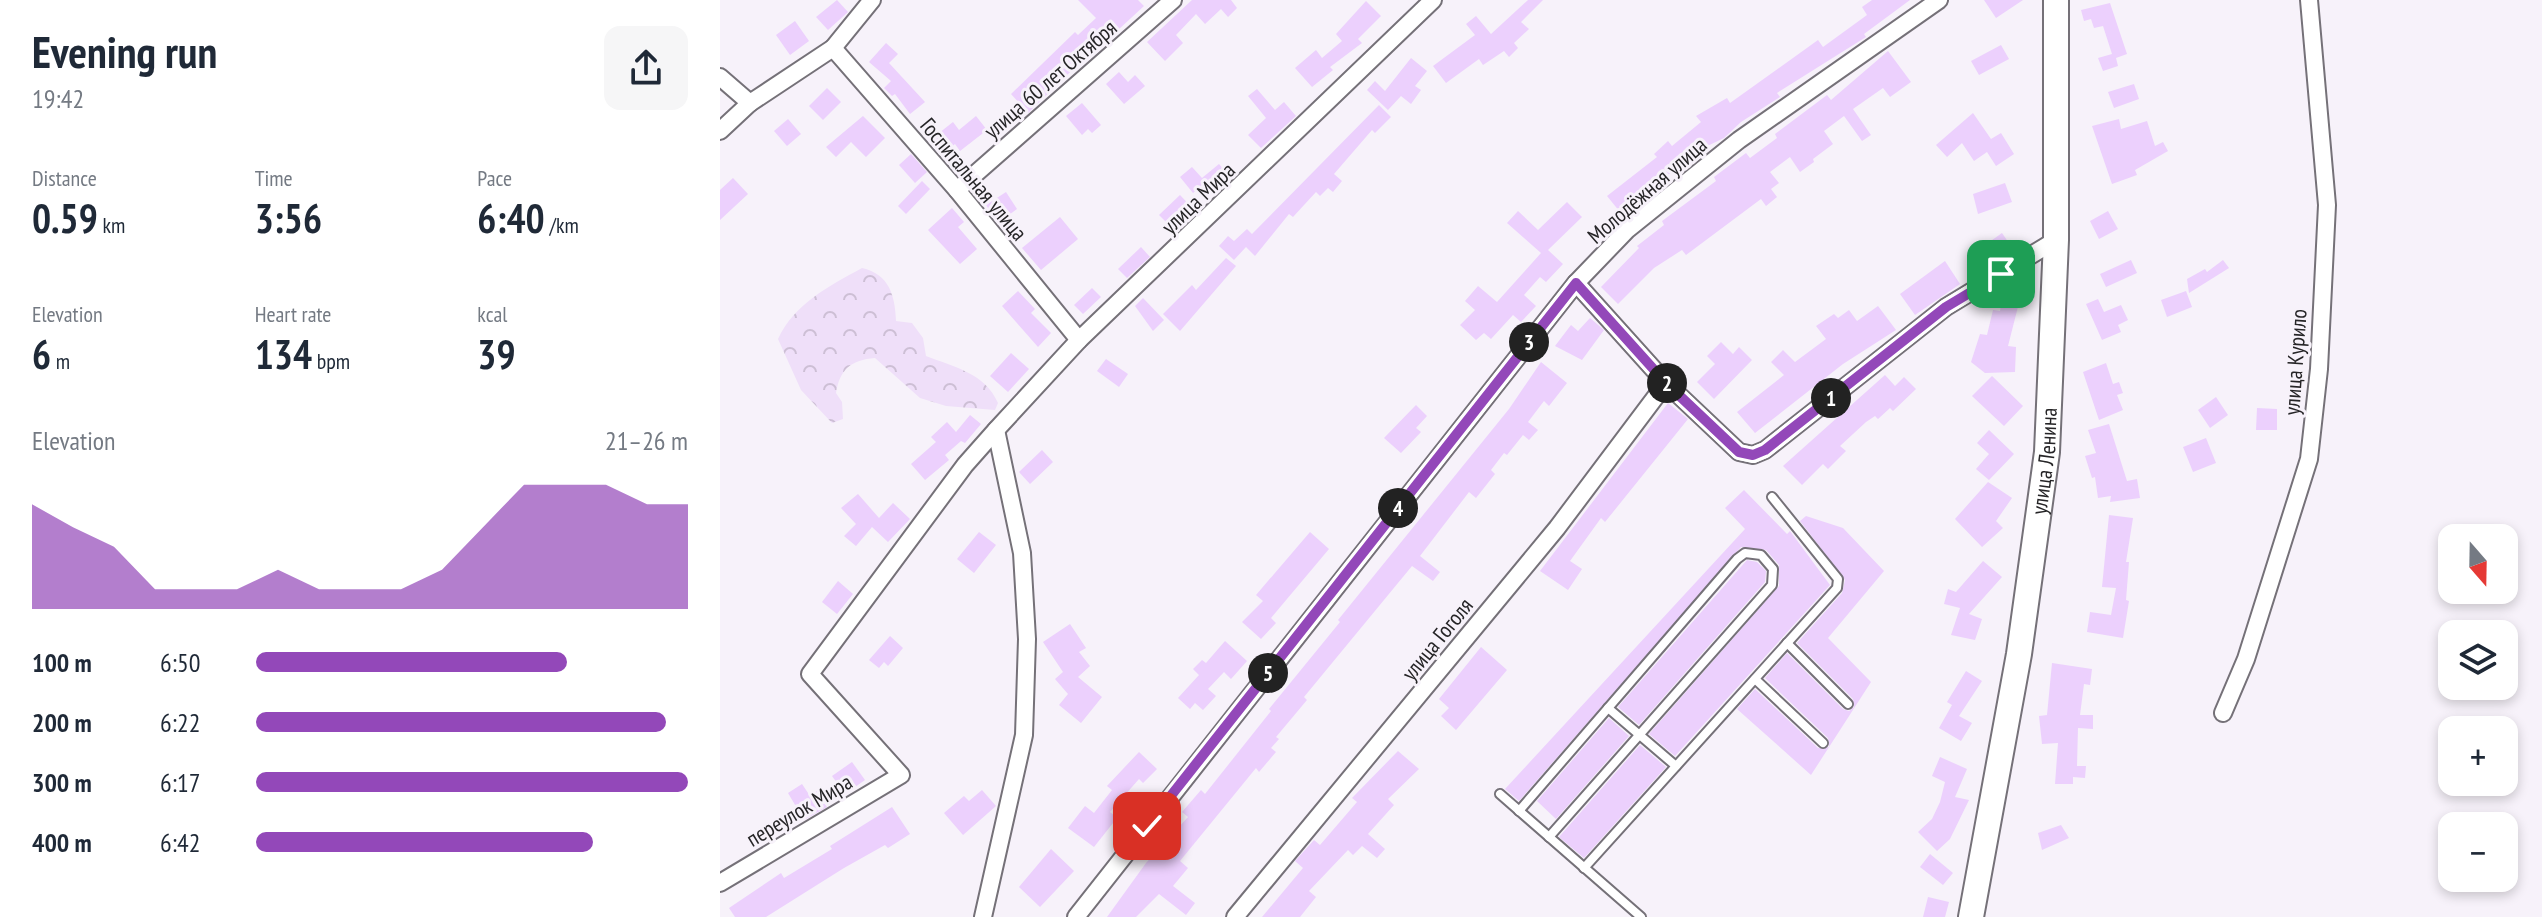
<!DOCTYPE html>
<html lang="en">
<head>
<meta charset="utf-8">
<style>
	:root { --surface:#fff; --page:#f6f6f7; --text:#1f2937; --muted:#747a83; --accent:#9348b9 }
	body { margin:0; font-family:"PT Sans Narrow",sans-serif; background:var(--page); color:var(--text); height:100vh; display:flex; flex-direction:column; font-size:30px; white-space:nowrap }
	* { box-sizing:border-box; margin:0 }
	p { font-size:26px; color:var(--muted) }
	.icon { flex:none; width:44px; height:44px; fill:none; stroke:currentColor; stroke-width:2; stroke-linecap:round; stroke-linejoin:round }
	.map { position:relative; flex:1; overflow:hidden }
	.side { display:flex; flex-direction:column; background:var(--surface); width:720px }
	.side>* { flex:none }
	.needle { width:52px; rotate:160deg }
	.buttons { position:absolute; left:1718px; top:524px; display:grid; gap:16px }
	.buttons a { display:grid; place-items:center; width:80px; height:80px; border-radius:16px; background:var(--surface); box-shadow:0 4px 12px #0003; font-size:40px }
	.pin { position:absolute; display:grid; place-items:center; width:68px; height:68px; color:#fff; margin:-34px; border-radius:16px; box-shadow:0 4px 12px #0006 }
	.km { position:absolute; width:40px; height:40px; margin:-20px; border-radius:50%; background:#222; color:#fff; font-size:22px; line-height:40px; text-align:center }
	.round { display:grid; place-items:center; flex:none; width:84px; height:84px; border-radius:16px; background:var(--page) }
	.summary { display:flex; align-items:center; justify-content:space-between; height:136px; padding:0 32px }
	h1 { font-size:44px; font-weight:600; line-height:60px }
	.metrics { display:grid; grid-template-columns:repeat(3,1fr); gap:12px; height:136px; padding:8px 32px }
	.metrics div { display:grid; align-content:center }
	.metrics b { font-size:40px; font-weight:600 }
	.metrics small { font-size:22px; font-weight:400 }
	.metrics p { font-size:22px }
	.chart { height:224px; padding:16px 32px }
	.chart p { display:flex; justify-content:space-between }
	.chart svg { width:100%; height:144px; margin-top:8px; fill:var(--accent); opacity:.7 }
	ul { padding:0 32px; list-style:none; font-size:26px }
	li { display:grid; grid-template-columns:128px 96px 1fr; align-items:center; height:60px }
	li i { height:20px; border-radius:10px; background:var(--accent) }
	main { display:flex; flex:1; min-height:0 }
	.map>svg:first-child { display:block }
</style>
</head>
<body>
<main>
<section class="side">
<div class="summary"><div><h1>Evening run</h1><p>19:42</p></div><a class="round"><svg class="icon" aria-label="share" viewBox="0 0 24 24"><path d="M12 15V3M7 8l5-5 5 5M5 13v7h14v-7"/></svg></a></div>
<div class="metrics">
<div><p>Distance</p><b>0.59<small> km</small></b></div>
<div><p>Time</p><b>3:56</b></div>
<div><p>Pace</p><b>6:40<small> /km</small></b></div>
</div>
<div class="metrics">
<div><p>Elevation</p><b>6<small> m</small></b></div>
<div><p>Heart rate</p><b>134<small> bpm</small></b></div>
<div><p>kcal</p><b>39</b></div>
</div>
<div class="chart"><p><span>Elevation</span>21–26 m</p>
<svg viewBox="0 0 160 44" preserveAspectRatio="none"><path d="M0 44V12L10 19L20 25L30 38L40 38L50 38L60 32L70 38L80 38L90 38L100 32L110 19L120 6L130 6L140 6L150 12L160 12V44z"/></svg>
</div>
<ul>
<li><b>100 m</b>6:50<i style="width:72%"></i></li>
<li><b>200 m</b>6:22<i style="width:95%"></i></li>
<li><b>300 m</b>6:17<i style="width:100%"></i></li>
<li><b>400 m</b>6:42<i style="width:78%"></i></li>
</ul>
</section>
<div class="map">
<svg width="1822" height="917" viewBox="0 0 1822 917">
	<defs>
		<pattern id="forest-crowns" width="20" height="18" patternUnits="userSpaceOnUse" patternTransform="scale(2)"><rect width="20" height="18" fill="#efdff9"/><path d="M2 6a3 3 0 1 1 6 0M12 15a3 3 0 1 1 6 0" fill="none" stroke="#cdbfd5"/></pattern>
	</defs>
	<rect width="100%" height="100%" fill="#f7f2fa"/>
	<!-- forest -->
	<path fill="url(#forest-crowns)" d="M142,268C169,274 175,295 176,321L192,323L203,338L206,356C234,367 265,373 278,403L275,410L226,406L200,398L155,358C131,360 120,369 116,393L122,402L123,419L112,423L81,390L58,339C74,304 109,286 142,268Z"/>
	<!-- building -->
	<g fill="#ecd0fd">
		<path d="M117,0L128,12L108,30L96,17Z"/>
		<path d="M358,0H418L424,6L384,43L382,41L308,113L291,94L355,32L358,35L376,18Z"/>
		<path d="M472,0H511L517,8L508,17L501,9L485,24L476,14L456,35L463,43L445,61L427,42Z"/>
		<path d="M808,0H823L801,22L809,29L794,43L798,48L789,57L784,51L763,65L759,59L726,83L713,66L755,35L746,24L756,16L771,34Z"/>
		<path d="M1152,0H1190L1144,34L1146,37L1057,93L1060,97L1021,122L1004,138L975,152L926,194L900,212L887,196L937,157L934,154L948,141L952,146L981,122L976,116L1007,98L1010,103L1098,40L1103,47L1147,15L1142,7Z"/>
		<path d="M1264,0H1303L1276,18Z"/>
		<path d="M646,1L661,16L638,39L642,43L610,67L613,70L592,87L575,68L596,50L602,58L622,41L616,34Z"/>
		<path d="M1390,3L1407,54L1396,58L1398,66L1383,71L1378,58L1392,54L1383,26L1374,28L1371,19L1364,21L1361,10Z"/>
		<path d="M75,21L89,41L70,55L56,35Z"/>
		<path d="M166,43L178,54L169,63L205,102L190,114L175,94L172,96L164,88L171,81L149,62Z"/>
		<path d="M1281,45L1289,59L1259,75L1251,61Z"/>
		<path d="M1168,51L1191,82L1170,97L1163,88L1133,109L1151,135L1142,141L1124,116L1104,131L1113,144L1093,159L1094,162L1080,172L1070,157L1050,172L1059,183L1051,189L1057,197L1046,206L1041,199L966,255L962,250L934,268L898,304L881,287L919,248L917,246L944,225L942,221L996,181L994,177L1026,153L1030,158L1057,138L1055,134L1107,95L1111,100Z"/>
		<path d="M691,58L707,71L695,86L701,90L691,104L681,96L668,110L647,90L655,81L665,91Z"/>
		<path d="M399,72L408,82L415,75L425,86L404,104L386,84Z"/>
		<path d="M1414,84L1419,99L1394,108L1388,92Z"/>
		<path d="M107,88L121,102L103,120L89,106Z"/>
		<path d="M537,89L555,110L564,102L576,116L541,148L528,135L546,118L528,96Z"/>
		<path d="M362,103L381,125L372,133L368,129L362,135L346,116Z"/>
		<path d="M659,105L671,117L655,133L652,130L614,174L622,181L613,192L608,188L600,196L596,192L573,217L569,214L535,256L526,247L514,260L499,246L508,236L514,241L527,229L532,234Z"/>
		<path d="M1253,113L1271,139L1281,133L1294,154L1276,166L1267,152L1254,161L1242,143L1227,157L1216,145Z"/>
		<path d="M143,116L165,138L146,157L131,142L116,157L106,147Z"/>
		<path d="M256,116L267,130L240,151L235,144L225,152L214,137L233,122L239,130Z"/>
		<path d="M68,119L81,134L67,146L54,131Z"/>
		<path d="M1399,119L1401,129L1427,121L1435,146L1443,142L1448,151L1415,170L1417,175L1392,184L1372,126Z"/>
		<path d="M191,154L207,172L195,183L179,165Z"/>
		<path d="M499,164L511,178L492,194L483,184L473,193L460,177L472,167L482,178Z"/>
		<path d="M13,178L28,194L0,220V190Z"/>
		<path d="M202,181L210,189L186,214L178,206Z"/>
		<path d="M1285,183L1292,202L1258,214L1253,194Z"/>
		<path d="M286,192L297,209L278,223L266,205Z"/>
		<path d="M460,195L474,210L454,230L439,215Z"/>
		<path d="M847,202L862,217L828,250L843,264L826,282L820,277L804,295L816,306L801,322L793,315L771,339L764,333L756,340L740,325L755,310L745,301L758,286L777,302L821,253L787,223L798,211L818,230Z"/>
		<path d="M232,208L244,222L238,227L257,249L240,264L208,230Z"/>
		<path d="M1388,211L1398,229L1379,239L1370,221Z"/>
		<path d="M340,217L358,239L321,270L302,248Z"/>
		<path d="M1282,233L1295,252L1270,267L1258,250Z"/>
		<path d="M421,247L430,257L407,278L398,269Z"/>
		<path d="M506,258L516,266L460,331L443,314L472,285L476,290Z"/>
		<path d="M1411,260L1417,273L1386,287L1380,274Z"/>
		<path d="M1503,260L1509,268L1469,293L1467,279L1485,269L1487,272Z"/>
		<path d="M1225,261L1240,284L1195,315L1180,294Z"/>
		<path d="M372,288L381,297L363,314L354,305Z"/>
		<path d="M1283,289L1302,291L1288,346L1296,347L1295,372L1265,373L1251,362L1260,334L1267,335L1273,310L1280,311Z"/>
		<path d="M298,291L315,309L311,313L331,333L318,347L282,306Z"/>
		<path d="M1466,291L1472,307L1447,317L1441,300Z"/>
		<path d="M423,298L444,320L433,331L415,306Z"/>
		<path d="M1378,299L1384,312L1401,305L1408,320L1398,325L1401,332L1382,340L1366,304Z"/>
		<path d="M1158,306L1176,330L1123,364L1035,433L1017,412L1064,375L1051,362L1063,350L1075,362L1106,339L1096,326L1114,314L1118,318L1129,310L1137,321Z"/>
		<path d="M870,318L884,330L862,360L835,346L851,325L858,331Z"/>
		<path d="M1001,342L1013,354L1019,347L1032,360L994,399L977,382L995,364L987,356Z"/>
		<path d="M291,353L309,369L288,392L270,376Z"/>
		<path d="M386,359L408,374L399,387L377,371Z"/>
		<path d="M821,362L847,383L829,406L824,401L808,422L818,430L809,440L803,435L787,455L784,453L771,470L775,474L756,498L749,492L700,556L720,572L713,581L692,566L584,697L587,700L556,737L559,739L551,748L556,752L539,772L536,768L460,861L468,868L453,886L475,903L466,915L439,894L416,917H387L426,863L468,817L462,812L481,790L485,794L551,711L549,709L620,622L618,620L789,409Z"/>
		<path d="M1386,363L1393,384L1399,382L1403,393L1397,395L1403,410L1379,420L1363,372Z"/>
		<path d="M1165,375L1175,386L1184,377L1196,389L1173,411L1170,408L1158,419L1155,416L1146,422L1120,446L1126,451L1108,469L1103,464L1082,485L1063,466Z"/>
		<path d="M1272,376L1303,406L1284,426L1252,396Z"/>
		<path d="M1496,397L1508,415L1490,428L1478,410Z"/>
		<path d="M948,403L968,419L885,522L881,518L850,561L862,569L848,590L820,571Z"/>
		<path d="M696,405L707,416L696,428L701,432L681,453L664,438Z"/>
		<path d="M1537,408L1557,409V430H1536Z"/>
		<path d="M250,415L261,424L245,443L241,441L225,455L229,460L205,480L191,464L216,442L211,437L227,422L236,432Z"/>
		<path d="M1389,424L1407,481L1417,479L1420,498L1390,502L1391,496L1378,498L1375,477L1372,478L1365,456L1376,453L1368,430Z"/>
		<path d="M1269,430L1294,454L1269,480L1256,469L1269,454L1257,443Z"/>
		<path d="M1486,438L1496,463L1473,472L1463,447Z"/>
		<path d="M322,450L333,462L310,484L299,472Z"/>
		<path d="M1268,482L1292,498L1276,521L1283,528L1262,547L1235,519Z"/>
		<path d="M1024,490L1067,534L1070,531L1110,585L955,756L929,734L1059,586V565L1046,550L1021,547L799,801L785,789L1025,529L1005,508Z"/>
		<path d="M138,494L159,518L173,503L190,519L168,542L152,527L136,546L124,536L136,524L121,508Z"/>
		<path d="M1389,515L1413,518L1406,562H1409L1406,600L1409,601L1403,638L1367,632L1370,612L1391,615L1396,588L1382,587Z"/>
		<path d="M1086,516L1123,528L1164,571L1108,638L1151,682L1091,775L1017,709L1035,689L1098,748L1109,747L1108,738L1045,678L1067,653L1123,709L1129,711L1134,707L1133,699L1077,643L1122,593L1125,580L1080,521Z"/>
		<path d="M259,532L276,545L254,573L237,559Z"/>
		<path d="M590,532L609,549L551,618L556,623L541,639L522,622L543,601L536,595Z"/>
		<path d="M1027,560L1037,562L1046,571L1045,582L919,725L898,707Z"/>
		<path d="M1263,561L1282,577L1249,614L1262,619L1255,640L1231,635L1240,608L1224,604L1228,589L1236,592Z"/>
		<path d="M118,581L133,594L117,614L102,602Z"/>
		<path d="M350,624L366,648L359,652L370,666L358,677L382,697L361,723L339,705L348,694L335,679L343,672L323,642Z"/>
		<path d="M170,636L183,648L168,666L164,662L159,668L149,660Z"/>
		<path d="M505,641L527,661L511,679L504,672L488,689L496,696L483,710L475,703L470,709L458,698L479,675L473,669L482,660L486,663Z"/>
		<path d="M761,647L787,670L736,730L721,716L729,708L719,699Z"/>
		<path d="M1332,663L1372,669L1370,685L1364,684L1360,715H1373V729L1358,728L1357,766H1366L1365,778L1353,777V784H1335L1338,743L1322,744L1319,716L1327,715Z"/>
		<path d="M1246,671L1262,681L1239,716L1252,723L1241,741L1219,728L1232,705L1227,702Z"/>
		<path d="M889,718L909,736L836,819L817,801Z"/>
		<path d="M920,745L946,767L864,858L839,837Z"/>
		<path d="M678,751L699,769L668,799L674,805L648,834L665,849L657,858L642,846L633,855L628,850L589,891L596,897L580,917H542L583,868L575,861L594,840L600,845L637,802L632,798Z"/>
		<path d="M419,752L437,769L423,783L419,779L390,812L397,818L374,847L348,828L365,806L374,813L392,790L387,786Z"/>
		<path d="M1220,757L1247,769L1235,797L1249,800L1230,839L1217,851L1198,832L1212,819L1220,802L1225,782L1212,776Z"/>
		<path d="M132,762L145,780L125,794L112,776Z"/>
		<path d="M82,784L90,796L97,791L107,807L84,820L68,793Z"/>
		<path d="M262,790L276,806L243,835L224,813L244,796L249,801Z"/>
		<path d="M172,807L190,834L168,848L165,845L124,868L46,917H15L9,908L61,873L64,878L112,849L110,846Z"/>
		<path d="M1341,825L1349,838L1322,850L1318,833Z"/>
		<path d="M331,849L354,871L320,907L299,887Z"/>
		<path d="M1210,854L1233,873L1223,885L1200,867Z"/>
		<path d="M1208,897L1229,902L1225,917H1203Z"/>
	</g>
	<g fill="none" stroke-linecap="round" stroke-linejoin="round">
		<defs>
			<g id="service">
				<path d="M1067,643L1128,704"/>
				<path d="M1035,679L1103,743"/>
				<path d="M888,708L956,766"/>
				<path d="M780,794L921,917"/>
				<path d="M799,811L1017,559L1025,553L1041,555L1053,569L1052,585L829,837"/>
				<path d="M864,868L1117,588L1118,579L1052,497"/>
			</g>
			<g id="minor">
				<path d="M113,48L152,0"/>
				<path d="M0,77L30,103L113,48L237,190L359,340"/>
				<path d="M0,131L30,103"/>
				<path d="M237,190L453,0"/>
				<path d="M856,283L946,383L1019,452L1033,455L1045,450L1226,307L1336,240"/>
				<path d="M1503,713L1526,659L1589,459L1599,369L1607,205L1589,0"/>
				<path d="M0,883L181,775L90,674L245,465L276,430L359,340L713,0"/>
				<path d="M263,917L304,735L307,639L302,553L276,430"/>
				<path d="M356,917L856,283L907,230L1019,140L1219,0"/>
				<path d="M515,917L837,528L946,383"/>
			</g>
			<g id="secondary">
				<path id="s1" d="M1251,917L1299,654L1327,452L1336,240V0"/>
			</g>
		</defs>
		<!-- service casing -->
		<use href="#service" stroke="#757178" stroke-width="12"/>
		<!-- minor casing -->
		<use href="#minor" stroke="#757178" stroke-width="20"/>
		<!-- secondary casing -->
		<use href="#secondary" stroke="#757178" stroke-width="28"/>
		<!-- service -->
		<use href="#service" stroke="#fff" stroke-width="8"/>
		<!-- minor -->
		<use href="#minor" stroke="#fff" stroke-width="16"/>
		<!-- secondary -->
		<use href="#secondary" stroke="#fff" stroke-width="24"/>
	</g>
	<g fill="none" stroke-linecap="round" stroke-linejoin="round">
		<defs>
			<path id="route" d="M427,826L856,283L946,383L1019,452L1033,455L1045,450L1226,307L1281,274"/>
		</defs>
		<!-- route casing -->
		<use href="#route" stroke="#fff" stroke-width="16"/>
		<!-- route -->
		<use href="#route" stroke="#9348b9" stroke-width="10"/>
	</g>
	<g text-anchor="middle" stroke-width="6" stroke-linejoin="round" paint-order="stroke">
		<!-- street labels -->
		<g font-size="22" fill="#262527" stroke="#f7f2fa">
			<text transform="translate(330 79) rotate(-41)" y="8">улица 60 лет Октября</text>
			<text transform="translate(254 179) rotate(50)" y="8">Госпитальная улица</text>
			<text transform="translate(927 190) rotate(-41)" y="8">Молодёжная улица</text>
			<text transform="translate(478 198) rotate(-44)" y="8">улица Мира</text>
			<text transform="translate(1575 362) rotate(-86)" y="8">улица Курило</text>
			<text dy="8" stroke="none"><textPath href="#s1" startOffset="462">улица Ленина</textPath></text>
			<text transform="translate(717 639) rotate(-51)" y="8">улица Гоголя</text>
			<text transform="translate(79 810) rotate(-31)" y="8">переулок Мира</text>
		</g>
	</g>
</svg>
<div class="buttons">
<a><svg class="needle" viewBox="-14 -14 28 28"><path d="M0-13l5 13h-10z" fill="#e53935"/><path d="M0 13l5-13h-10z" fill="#747a83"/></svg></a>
<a><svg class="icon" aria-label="layers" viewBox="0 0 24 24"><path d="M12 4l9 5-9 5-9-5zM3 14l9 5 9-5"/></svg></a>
<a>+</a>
<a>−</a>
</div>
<div class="pin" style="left:1281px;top:274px;background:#1e9e55"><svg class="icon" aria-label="arrive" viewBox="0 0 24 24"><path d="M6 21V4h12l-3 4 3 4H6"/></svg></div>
<div class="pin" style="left:427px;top:826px;background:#d93025"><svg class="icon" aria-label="check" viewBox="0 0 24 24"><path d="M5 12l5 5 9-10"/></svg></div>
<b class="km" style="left:1111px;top:398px">1</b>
<b class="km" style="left:947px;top:383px">2</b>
<b class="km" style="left:809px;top:342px">3</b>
<b class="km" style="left:678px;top:508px">4</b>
<b class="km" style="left:548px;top:673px">5</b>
</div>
</main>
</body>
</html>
